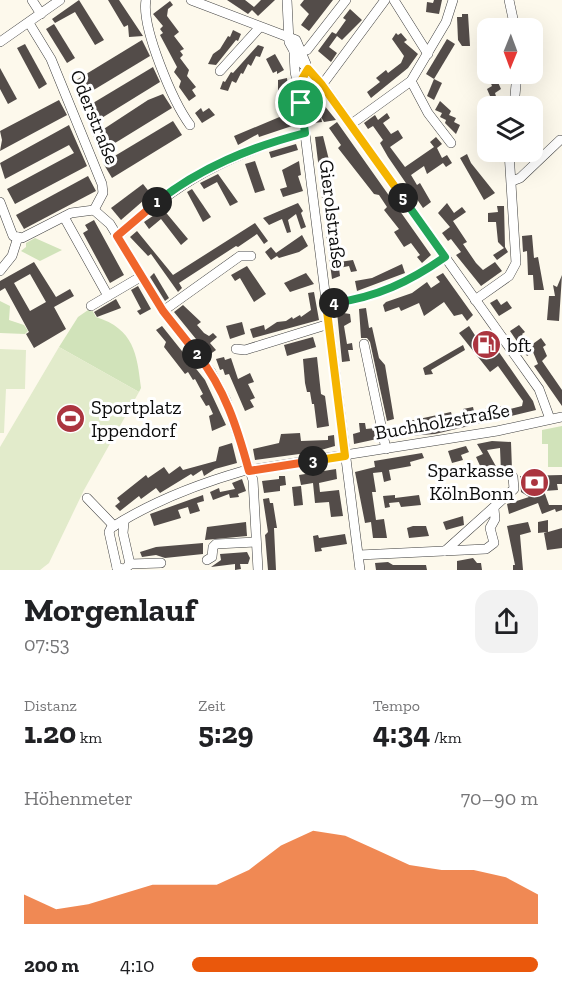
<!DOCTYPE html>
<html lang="de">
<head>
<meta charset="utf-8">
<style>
	:root { --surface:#fff; --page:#f2f2f2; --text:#202124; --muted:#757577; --accent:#ea580c }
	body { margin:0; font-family:"Zilla Slab",serif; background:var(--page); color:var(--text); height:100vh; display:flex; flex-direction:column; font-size:22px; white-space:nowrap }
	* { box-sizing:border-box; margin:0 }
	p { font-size:20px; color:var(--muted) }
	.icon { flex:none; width:33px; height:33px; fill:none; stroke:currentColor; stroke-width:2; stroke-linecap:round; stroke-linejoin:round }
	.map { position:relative; height:570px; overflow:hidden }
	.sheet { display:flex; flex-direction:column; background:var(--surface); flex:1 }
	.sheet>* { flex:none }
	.needle { width:39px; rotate:181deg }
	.tools { position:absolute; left:477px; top:18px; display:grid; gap:12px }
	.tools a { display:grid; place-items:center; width:66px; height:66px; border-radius:12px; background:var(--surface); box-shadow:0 6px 24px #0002; font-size:30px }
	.pin { position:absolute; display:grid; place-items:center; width:51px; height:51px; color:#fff; margin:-26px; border:3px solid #fff; border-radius:50%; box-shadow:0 2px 6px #0007 }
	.km { position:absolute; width:30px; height:30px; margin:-15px; border-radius:50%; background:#222; color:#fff; font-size:16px; line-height:30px; text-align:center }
	.round { display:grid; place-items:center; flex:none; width:63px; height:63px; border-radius:18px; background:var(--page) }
	.summary { display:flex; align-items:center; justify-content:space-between; height:102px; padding:0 24px }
	h1 { font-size:33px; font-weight:700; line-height:45px }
	.metrics { display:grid; grid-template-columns:repeat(3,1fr); gap:9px; height:102px; padding:6px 24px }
	.metrics div { display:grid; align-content:center }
	.metrics b { font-size:30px; font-weight:700 }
	.metrics small { font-size:16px; font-weight:400 }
	.metrics p { font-size:16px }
	.chart { height:168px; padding:12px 24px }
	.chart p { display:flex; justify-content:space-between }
	.chart svg { width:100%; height:108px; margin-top:6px; fill:var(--accent); opacity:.7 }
	ul { padding:0 24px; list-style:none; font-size:20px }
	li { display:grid; grid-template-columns:96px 72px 1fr; align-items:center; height:45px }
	li i { height:15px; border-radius:8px; background:var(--accent) }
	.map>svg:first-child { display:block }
</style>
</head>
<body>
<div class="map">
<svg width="562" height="570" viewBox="0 0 562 570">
	<rect width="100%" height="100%" fill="#fdf9ec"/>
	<!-- green -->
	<g fill="#d1e3ba">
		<path d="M35,238L62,250L40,261L21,251L26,247V243Z"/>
		<path d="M0,301L10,306L9,320L24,325L28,331L25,334L0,333Z"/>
		<path d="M91,308L96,317C134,329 137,354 141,388L139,392L59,347L78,317Z"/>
		<path d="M562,426V467H548V444H542V430Z"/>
	</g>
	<!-- pitch -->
	<g fill="#e2ebcb">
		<path d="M59,347L139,392L84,490L49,563L40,570H0V447Z"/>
		<path d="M0,349L26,350L25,389H6L4,433H0Z"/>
	</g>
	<!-- building -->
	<g fill="#534c49" fill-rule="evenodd">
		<path d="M79,0L104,40L95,45L75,12L55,23L52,19Z"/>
		<path d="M108,0H119L143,36L129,37L128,25L124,27Z"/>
		<path d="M227,0H245L254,7L261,0H275L258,16L252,10L248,14Z"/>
		<path d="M304,0H333L309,31L301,25L309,14L300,5Z"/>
		<path d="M434,0H442L439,14L426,12L427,2L433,3Z"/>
		<path d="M170,1L173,5L168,9L167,16L179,32L174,36L184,49L180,51L183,55L180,58L189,70L187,76L196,87L192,90L196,96L189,101L179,87L181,81L174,72L177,67L160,35L163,33L160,29L163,26L153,14Z"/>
		<path d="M350,9L362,20L342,40L337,36L329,47L337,53L331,62L318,51L332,32L336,34L346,20L343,18Z"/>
		<path d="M462,14H468L470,46H462L458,40L457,17H462Z"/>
		<path d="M54,24L75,58L67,63L46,29Z"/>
		<path d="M233,30L241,34L238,41L236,40L216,65L208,64L213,54L220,49L228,36L230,37Z"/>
		<path d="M396,33L398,35L401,33L407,40L404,42L418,54L408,68L371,98L367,92L380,82L376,78L386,70L388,73L401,63L404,56L392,39Z"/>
		<path d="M447,39L455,44L434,79L426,74Z"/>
		<path d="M142,40L150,56L82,97L73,82Z"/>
		<path d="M25,44L47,84L39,89L17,48Z"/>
		<path d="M258,45L264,47L260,57L256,56L251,66L248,64L243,74L241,73L236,83L232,81L228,91L220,89L223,81L225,82L231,72L233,73Z"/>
		<path d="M275,54L284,70L277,74V71L273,73L266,59Z"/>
		<path d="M153,67L160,82L92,124L83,109Z"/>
		<path d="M0,68L17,99L8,104L0,89Z"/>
		<path d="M487,74H506L496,78L501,89L495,93L499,106H486L483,100L490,96L487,89L492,86Z"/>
		<path d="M287,78L289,93L278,97V80Z"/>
		<path d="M434,79L442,83L434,100L427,96Z"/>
		<path d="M163,94L172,108L102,151L93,136L148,100Z"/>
		<path d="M59,100L67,115L0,151L2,140L0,131Z"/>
		<path d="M320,100L336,120L324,122L321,117L322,122L314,123L312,103Z"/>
		<path d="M440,101L451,111L449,115L456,118L454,122L460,125L456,134L445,123L446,120L440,117L442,113L435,110Z"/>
		<path d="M201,108L203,112L209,108L215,115L202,123L195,113Z"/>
		<path d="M289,113L295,125L259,137L258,134L238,145L234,136Z"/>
		<path d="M387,113L390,118L383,123L391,134L398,130L403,138L390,147L405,167L434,147L430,142L436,137L442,144L437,148L442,158L447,155L452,163L446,167L443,163L427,174L424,166L411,175L417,185L420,183L431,202L423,208L388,157L380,143L383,140L373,126L368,129L364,123L375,115L378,120Z"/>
		<path d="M173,121L182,135L112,178L103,163Z"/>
		<path d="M337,122L431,255L422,263L417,257L420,255L411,243L404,247L394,232L399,229L384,210L387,207L379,195L374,194L338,148L341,145L329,128Z"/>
		<path d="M69,125L87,166L15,204L7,189L74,153L69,145L5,179L0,163Z"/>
		<path d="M323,136L330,164V193H332L338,224L329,225L326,198H322L320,188L326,184L321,186L315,137Z"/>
		<path d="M296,144L298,150L271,158L269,152Z"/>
		<path d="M467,154L471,163L495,193L484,200L460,158Z"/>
		<path d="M255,161L265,190L255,193L245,164Z"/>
		<path d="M299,161L301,175L298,176L303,191L283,197L280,189L287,187L282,170Z"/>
		<path d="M218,174L238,202L230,206L217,182L204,189L200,183Z"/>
		<path d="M88,176L96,191L24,229L16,215Z"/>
		<path d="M143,184L151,194L121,220L111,208Z"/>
		<path d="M192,189L211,217L203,222L187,192Z"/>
		<path d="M298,203L303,211L301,213L306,227L301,229L296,214L288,220L291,232L287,233L282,219L269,225L263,218Z"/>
		<path d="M447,203L454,213L462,207L466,212L453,221L467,242L463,244L476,263L483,270L495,262L502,271L481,286L456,255L461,252L451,239L448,241L442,233L450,227L438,213Z"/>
		<path d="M497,206H504L505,247L508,252L497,260L493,255L504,248L498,242L496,222H488V213L498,212Z"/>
		<path d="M163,209L188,239L181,245L161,219L149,229L144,222Z"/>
		<path d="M94,220L124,275L110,283L83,233L88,230L85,225Z"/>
		<path d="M255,223L268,241L264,244L257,234L238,247L236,246L179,283L182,288L178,292L151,254L148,256L130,237L137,231L173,275Z"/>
		<path d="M333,225L339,262L353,260L357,271L351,272L349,266L339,268L340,276L332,279L325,226Z"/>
		<path d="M302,235L308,246L299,252L279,258L277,256L271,260L265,252L271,247L276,253Z"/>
		<path d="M532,235L534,258L538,257L544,290H534L533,275H528L527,251L523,252L522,236Z"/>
		<path d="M34,262L56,297L70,289L74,296L54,307L66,329L34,348L26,334L29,332L5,288L0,291V281ZM30,274L46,302L30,311L14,283Z"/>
		<path d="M402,264L405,273L357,291L355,281L372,278Z"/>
		<path d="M247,266L266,294L254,302L240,278L235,281L231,275Z"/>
		<path d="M154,273L169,298L165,301L150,277Z"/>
		<path d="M306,273L314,284L290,292L284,283Z"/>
		<path d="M443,273L473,315L467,321L462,314L454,316L444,302L424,316L419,303L401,311L399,307L385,312L383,305L386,302L412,293L427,282L431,288L440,282L436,277Z"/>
		<path d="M562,275L559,321L547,320L549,296H555L553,285L557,287Z"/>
		<path d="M138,286L151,309L140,315L137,311L141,309L131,290Z"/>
		<path d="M314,292L319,320L253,338L250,329L264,325L265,330L277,322L286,321L292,317L293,319L300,315L301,317L311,310L308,293Z"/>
		<path d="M116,299L121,308L97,317L94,312Z"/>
		<path d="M497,299L501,305L507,301L512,308L499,316L490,303Z"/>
		<path d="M183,305L201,322L197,325L204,333L209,336L213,333L217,337L210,343L216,350L209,355L174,312Z"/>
		<path d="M366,308L369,328L372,327L379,358L385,365L394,419L387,421L370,342L367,338H361L359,309Z"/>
		<path d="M337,312L350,314L351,322L344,326L347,344L352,343L353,350H348L350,361L342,362Z"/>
		<path d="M242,322L245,334L230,339L226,326Z"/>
		<path d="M519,325L525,332L522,334L530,346L541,338L546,345L543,347L547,356L542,361L562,390V406L534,366L538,364L533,352L527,356L510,331Z"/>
		<path d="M162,326L205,380L226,425L212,431L209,416L213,414L209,405L206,406L200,396L203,394L195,379L193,380L188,372L185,374L164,347L166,342L156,330Z"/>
		<path d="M469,326L480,343L492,335L498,343L494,345L533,401L536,410L435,434L408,436L405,422L451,412L453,419L465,416L463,409L473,407L475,416L486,414L485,409L500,406L510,409L522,406L523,401L498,366L490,372L459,333Z"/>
		<path d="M313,337L316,347L287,356L284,345Z"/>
		<path d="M463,345L465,350L431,370L433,374L425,375L423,368Z"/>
		<path d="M224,357L225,360L231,358L238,379L250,373L254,382L248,384L255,398L250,400L254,407L245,411L229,374L225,375L223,369L220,370L216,359Z"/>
		<path d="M317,357L321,394L325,396L329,426L317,428L314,404H312L310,392H307L305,383L303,359Z"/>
		<path d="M359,423H365L366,429L375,428L377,439L354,444L353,434L360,432Z"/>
		<path d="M300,433L301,441L328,440V436L334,435L335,446L314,452L255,460L253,449L279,443L281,434Z"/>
		<path d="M492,441L511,442L512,470L501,472L500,448L487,450L499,472L494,475L492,471L486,474L482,470L476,457L483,454L477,444Z"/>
		<path d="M232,443L237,463L215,469L204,476L202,470L193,476L191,474L160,493L156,488L141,499L139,496L120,511L115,506L120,502L117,498L146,475L148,478L164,467L169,474L180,466L183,470L216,461L219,447Z"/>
		<path d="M466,446L469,452L461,455L463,460L452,463L448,451Z"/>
		<path d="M422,453L424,458L410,462L411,466L389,470L391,480L384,482L382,472L373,473L376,492H372L376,520L384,519L387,538H373L371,522L365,523L355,472L375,467L374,461Z"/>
		<path d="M336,469L337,479L319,483L320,492L339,490L343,516L331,517L329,502L315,503L313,483L301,485L299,475Z"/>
		<path d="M562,475V484H557L558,490L544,491L549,505H562V510L556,512L555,509L542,514L538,503L509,514L507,504L529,497L521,492L520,476Z"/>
		<path d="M279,476H285L286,485L280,486V491L264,493L262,481L279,479Z"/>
		<path d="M242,479L246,491L238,494L239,497L230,498L229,494L213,500L210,492L219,488L220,492L235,489L232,483Z"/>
		<path d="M301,486L303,505L294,506L292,487Z"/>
		<path d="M203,495L204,501L197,503L200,511L190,514L188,507L178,510L181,518L154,526L150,514Z"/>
		<path d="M395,495V498L419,495L421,505L401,507L399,502L389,503L390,507L385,508L383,496Z"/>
		<path d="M269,498L270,503H273L277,528H274L276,570H268L265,535L268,532L263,499Z"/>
		<path d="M463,516L464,525L446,530L443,522Z"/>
		<path d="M548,520V532L562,528V548L547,550L544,533L547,532L538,533V522Z"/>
		<path d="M246,522L247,536L205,540L207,527Z"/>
		<path d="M528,522L531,532L520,535L523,570H513V565H515L507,526Z"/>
		<path d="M413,526H426L429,536L409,538L407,528Z"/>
		<path d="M345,534L347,544L321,548L322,551L315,552L313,536L318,535L319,538Z"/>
		<path d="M203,543V554L165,558L156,555L142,557L140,552L156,547Z"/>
		<path d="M247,552L250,558L248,564H240L241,569L235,570V564L211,567L221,560L220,554Z"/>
		<path d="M473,558L477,563H481L482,570H457V561Z"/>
		<path d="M388,562L393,565H426L427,570H376L375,563Z"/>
	</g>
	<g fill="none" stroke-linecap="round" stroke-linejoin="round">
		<defs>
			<g id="minor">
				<path d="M32,0L41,14"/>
				<path d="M146,0C141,27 173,102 190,125"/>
				<path d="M191,0L296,40L306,64"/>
				<path d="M287,0L289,42L299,60L324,87L539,389L550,419"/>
				<path d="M394,0L428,54"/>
				<path d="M509,0L515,28"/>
				<path d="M29,23L51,59L102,184L103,193L94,210"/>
				<path d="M0,42L60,0"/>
				<path d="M294,52L295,72L300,94L360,570"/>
				<path d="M297,53L307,50L346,0"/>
				<path d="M220,71L259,28"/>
				<path d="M411,81L428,113L451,143"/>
				<path d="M322,85L385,0"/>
				<path d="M514,106L517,74"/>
				<path d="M350,125L411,81L446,22L453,0"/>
				<path d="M512,181L520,178L560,140"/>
				<path d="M0,202L13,236L22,238L71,213L94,210"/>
				<path d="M94,210L110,224L163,311L211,372L226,400L253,480L258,570"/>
				<path d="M64,217L108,296"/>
				<path d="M118,236C176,183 229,153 305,133"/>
				<path d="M0,271L12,256L18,237"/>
				<path d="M475,300L509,276L516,263L509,152"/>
				<path d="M326,304C376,297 404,286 445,257"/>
				<path d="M91,306L142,276"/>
				<path d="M163,311L240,256H251"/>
				<path d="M364,344L386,449"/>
				<path d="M236,349L245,350L329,324"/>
				<path d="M87,498L114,526"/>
				<path d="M445,551L514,489L513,477"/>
				<path d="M359,555L486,549L494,543L490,528L495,519L494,509"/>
				<path d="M207,560L212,557L213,547L216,544L256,542"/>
				<path d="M130,564L161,563"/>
				<path d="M117,568L109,532L111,528C151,502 198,484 243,471L497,431L562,417"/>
				<path d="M117,568L125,569L130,564L123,533L124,522"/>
			</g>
		</defs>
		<!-- minor casing -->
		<use href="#minor" stroke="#3f3f3f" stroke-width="10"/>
		<!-- minor -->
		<use href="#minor" stroke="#fff" stroke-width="9"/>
	</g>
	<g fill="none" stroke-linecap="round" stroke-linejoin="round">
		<defs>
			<path id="split-1" d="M157,202C201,167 251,147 305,133L301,103"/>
			<path id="split-2" d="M157,202L117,236L163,311L197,354"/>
			<path id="split-3" d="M197,354C225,389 237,427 249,471L313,461"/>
			<path id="split-4" d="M313,461L345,456L326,303H334"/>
			<path id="split-5" d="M334,303C377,297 409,282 445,257L403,198"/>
			<path id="split-6" d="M301,103L299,84L308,69L322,85L403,198"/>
		</defs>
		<!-- split-1 casing -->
		<use href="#split-1" stroke="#fff" stroke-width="12"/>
		<!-- split-2 casing -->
		<use href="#split-2" stroke="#fff" stroke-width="12"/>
		<!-- split-3 casing -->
		<use href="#split-3" stroke="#fff" stroke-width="12"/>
		<!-- split-4 casing -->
		<use href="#split-4" stroke="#fff" stroke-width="12"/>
		<!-- split-5 casing -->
		<use href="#split-5" stroke="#fff" stroke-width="12"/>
		<!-- split-6 casing -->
		<use href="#split-6" stroke="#fff" stroke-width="12"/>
		<!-- split-1 -->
		<use href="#split-1" stroke="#22a559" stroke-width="8"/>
		<!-- split-2 -->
		<use href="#split-2" stroke="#f0652b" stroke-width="8"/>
		<!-- split-3 -->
		<use href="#split-3" stroke="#f0652b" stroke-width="8"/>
		<!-- split-4 -->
		<use href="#split-4" stroke="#f5b400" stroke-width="8"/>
		<!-- split-5 -->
		<use href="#split-5" stroke="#22a559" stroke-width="8"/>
		<!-- split-6 -->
		<use href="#split-6" stroke="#f5b400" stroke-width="8"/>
	</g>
	<!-- icons -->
	<defs>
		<symbol id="fuel-disc" viewBox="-11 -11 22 22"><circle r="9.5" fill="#ab343f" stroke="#fff"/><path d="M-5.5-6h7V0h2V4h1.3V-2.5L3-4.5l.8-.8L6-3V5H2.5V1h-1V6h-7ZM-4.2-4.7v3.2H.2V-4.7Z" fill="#fff"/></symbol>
		<symbol id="stadium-disc" viewBox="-11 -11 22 22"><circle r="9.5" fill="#ab343f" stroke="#fff"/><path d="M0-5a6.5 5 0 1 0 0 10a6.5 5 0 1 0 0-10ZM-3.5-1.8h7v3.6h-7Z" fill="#fff"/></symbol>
		<symbol id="bank-disc" viewBox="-11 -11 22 22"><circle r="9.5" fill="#ab343f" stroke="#fff"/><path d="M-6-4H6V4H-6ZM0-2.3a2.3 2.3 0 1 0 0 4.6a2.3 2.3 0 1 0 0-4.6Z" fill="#fff"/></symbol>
	</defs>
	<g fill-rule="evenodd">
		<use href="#fuel-disc" x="470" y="328" width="33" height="33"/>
		<use href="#stadium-disc" x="54" y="402" width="33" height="33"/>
		<use href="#bank-disc" x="518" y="466" width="33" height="33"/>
	</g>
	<g text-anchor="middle" stroke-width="6" stroke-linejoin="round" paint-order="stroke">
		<!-- street labels -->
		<g font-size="20" fill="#0c0c0c" stroke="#fff">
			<text transform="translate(95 117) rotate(68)" y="7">Oderstraße</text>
			<text transform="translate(333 214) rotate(83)" y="7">Gierolstraße</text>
			<text transform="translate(442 421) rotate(-10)" y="7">Buchholzstraße</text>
		</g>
		<!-- poi labels -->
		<g font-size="20" fill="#0c0c0c" stroke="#fff" text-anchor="start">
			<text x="507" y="352">bft</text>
			<text x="91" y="414">Sportplatz<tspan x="91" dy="23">Ippendorf</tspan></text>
			<text x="514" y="477" text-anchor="end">Sparkasse<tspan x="514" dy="23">KölnBonn</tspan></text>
		</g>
	</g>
</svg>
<div class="tools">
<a><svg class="needle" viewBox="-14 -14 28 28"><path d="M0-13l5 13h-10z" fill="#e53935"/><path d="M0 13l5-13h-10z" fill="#757577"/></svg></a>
<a><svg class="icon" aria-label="layers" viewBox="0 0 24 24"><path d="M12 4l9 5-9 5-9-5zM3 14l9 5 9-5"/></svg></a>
</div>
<div class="pin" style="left:301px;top:103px;background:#1e9e55"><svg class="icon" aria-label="arrive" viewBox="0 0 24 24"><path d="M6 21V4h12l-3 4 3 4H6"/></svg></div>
<b class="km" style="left:157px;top:202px">1</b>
<b class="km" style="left:197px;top:354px">2</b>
<b class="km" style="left:313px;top:461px">3</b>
<b class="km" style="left:334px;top:303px">4</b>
<b class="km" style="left:403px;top:198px">5</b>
</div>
<section class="sheet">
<div class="summary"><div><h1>Morgenlauf</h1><p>07:53</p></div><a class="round"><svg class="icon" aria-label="share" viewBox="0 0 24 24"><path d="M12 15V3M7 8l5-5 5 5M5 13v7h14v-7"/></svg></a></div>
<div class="metrics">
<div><p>Distanz</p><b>1.20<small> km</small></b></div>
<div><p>Zeit</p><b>5:29</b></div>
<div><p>Tempo</p><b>4:34<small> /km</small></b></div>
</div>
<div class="chart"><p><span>Höhenmeter</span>70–90 m</p>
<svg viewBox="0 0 160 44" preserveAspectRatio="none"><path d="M0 44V32L10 38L20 36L30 32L40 28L50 28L60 28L70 22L80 12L90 6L100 8L110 14L120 20L130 22L140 22L150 25L160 32V44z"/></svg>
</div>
<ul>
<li><b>200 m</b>4:10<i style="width:100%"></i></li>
</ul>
</section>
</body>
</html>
